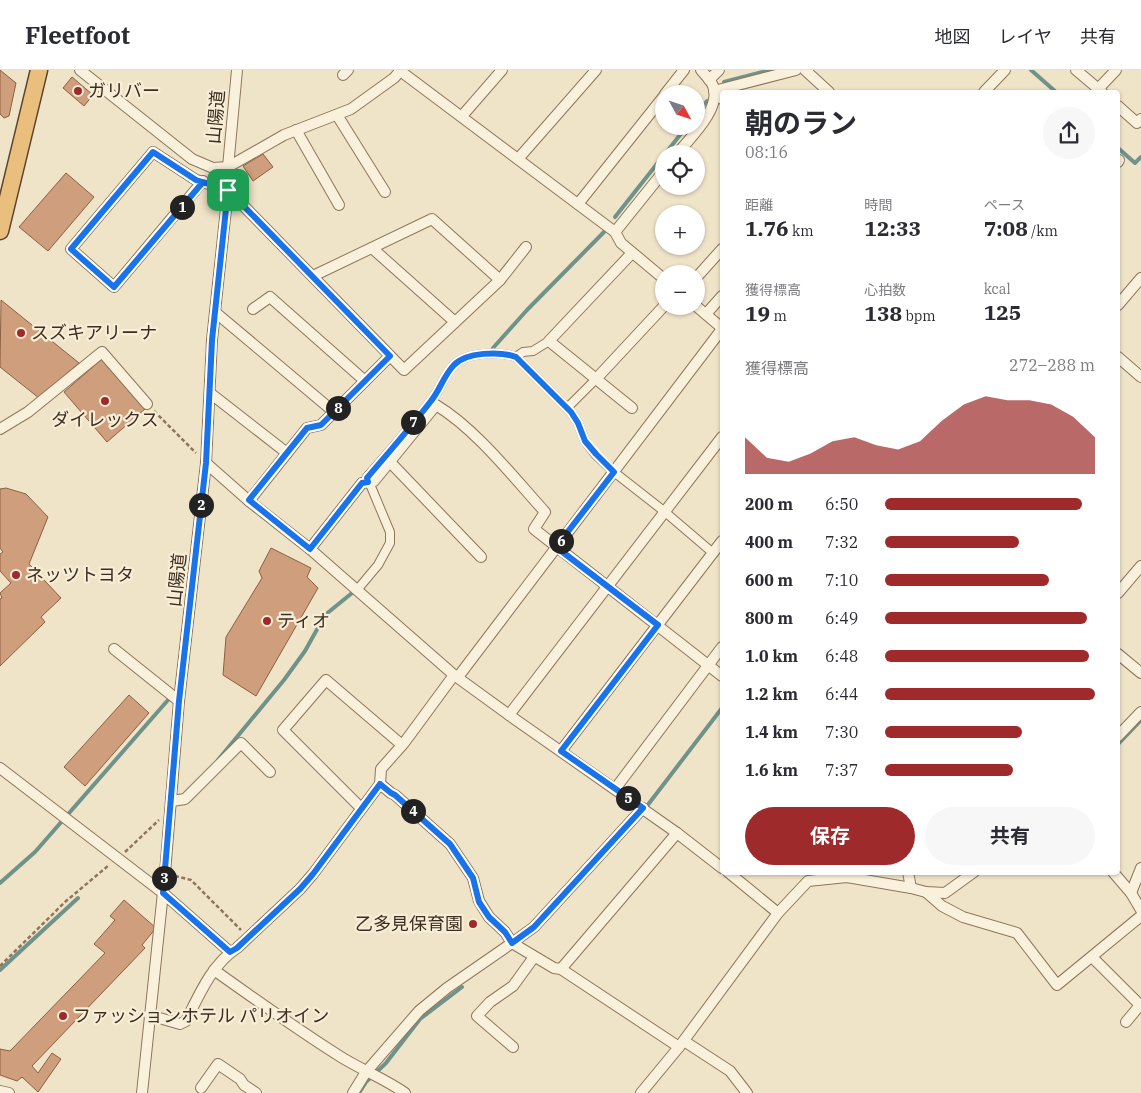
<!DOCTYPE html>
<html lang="ja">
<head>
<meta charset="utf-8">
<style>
	:root { --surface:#fff; --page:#f7f7f7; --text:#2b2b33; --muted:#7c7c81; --line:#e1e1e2; --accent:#9e2a2b }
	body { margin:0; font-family:"IBM Plex Serif","Noto Sans JP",serif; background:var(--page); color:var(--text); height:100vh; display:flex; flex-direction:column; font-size:19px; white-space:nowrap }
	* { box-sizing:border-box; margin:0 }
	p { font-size:16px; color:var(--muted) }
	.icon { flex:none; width:28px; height:28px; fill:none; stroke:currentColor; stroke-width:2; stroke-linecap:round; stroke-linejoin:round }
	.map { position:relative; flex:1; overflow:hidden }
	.side { position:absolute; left:720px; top:20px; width:400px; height:785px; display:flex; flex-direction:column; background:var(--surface); border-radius:5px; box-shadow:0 1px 4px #0004 }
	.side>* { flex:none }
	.needle { width:32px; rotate:130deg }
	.controls { position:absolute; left:655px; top:15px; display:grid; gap:10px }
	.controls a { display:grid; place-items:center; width:50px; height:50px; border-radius:50%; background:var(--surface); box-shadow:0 1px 4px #0004; font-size:25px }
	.pin { position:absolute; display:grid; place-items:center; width:42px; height:42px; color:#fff; margin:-21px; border-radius:10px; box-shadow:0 2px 8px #0006 }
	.km { position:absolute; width:25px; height:25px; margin:-12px; border-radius:50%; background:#222; color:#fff; font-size:14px; line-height:25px; text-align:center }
	.round { display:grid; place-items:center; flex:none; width:52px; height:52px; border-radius:26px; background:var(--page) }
	.overview { display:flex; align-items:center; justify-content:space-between; height:85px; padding:0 25px }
	h1 { font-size:28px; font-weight:700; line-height:38px }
	.figures { display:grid; grid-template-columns:repeat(3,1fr); gap:8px; height:85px; padding:5px 25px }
	.figures div { display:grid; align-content:center }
	.figures b { font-size:21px; font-weight:700 }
	.figures small { font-size:14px; font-weight:400 }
	.figures p { font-size:14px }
	.chart { height:140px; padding:10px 25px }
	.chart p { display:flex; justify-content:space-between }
	.chart svg { width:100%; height:90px; margin-top:5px; fill:var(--accent); opacity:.7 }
	.primary-button { display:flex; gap:10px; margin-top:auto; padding:10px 25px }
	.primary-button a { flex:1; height:58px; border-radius:30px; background:var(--accent); color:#fff; font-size:20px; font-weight:700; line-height:58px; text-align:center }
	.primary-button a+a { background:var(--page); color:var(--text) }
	ul { padding:0 25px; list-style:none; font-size:16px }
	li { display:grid; grid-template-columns:80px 60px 1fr; align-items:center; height:38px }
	li i { height:12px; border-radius:6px; background:var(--accent) }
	header { display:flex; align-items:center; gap:30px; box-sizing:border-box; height:70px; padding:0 25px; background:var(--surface); border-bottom:1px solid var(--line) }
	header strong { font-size:24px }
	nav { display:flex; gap:28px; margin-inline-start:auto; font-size:18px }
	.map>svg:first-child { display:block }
</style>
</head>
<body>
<header>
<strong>Fleetfoot</strong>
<nav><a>地図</a><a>レイヤ</a><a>共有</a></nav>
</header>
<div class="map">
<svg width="1141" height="1023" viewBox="0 0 1141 1023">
	<rect width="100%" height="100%" fill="#f0e4c8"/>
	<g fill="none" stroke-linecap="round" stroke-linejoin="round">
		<!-- stream -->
		<g stroke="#6f938a" stroke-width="4">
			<path d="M1031,0L1056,22"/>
			<path d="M724,12L770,0"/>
			<path d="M696,44L707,31"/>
			<path d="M1118,78L1135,93L1141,87"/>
			<path d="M665,84L687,56"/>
			<path d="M615,147L664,85"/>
			<path d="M493,278L527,240L604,162"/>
			<path d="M1118,674L1141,650"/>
			<path d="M218,690L284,610L305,581L325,545L352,523"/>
			<path d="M647,736L722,638"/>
			<path d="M0,813L35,782L168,630"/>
			<path d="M0,900L78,828"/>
			<path d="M359,1023L366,1012L386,993L420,949L462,917"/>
		</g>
	</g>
	<!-- building -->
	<g fill="#cf9f7d" stroke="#8d5f41">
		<path d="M0,0L16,13L9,46L4,48L0,44Z"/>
		<path d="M72,7L93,25L84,36L63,18Z"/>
		<path d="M263,84L273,97L253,111L243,96Z"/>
		<path d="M66,103L94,127L48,181L19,157Z"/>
		<path d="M1,230L79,293L39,328L0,297Z"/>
		<path d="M102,289L145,339L107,372L64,322Z"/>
		<path d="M6,418L26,424L48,447L29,494L61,528L41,547L45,552L0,596V529L2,528L0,523L11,513L0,501V484L3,482L0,478V419Z"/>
		<path d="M271,478L311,498L307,507L318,518L256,626L223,605L226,567L262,508L259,501Z"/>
		<path d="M129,625L149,643L85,716L64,697Z"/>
		<path d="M124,830L156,858L142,875L145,878L32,996L38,1003L52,983L61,989L38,1022L22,1007L17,1011L0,1005V979L10,981L105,883L94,874L115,850L110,846Z"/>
	</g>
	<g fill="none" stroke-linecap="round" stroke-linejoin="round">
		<defs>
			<g id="pedestrian">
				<path d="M516,287L523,282L533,281L549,271"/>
				<path d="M567,338L596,309"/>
				<path d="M357,520L378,495L390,473V462L367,407C389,382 411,357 431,331C440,320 444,305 454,295C466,282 500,281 516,287L571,342L578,353L585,371L595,384L614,402L665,442L713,483"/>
			</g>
			<g id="minor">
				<path d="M80,0L192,89L213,98L228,97L284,65L351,39L394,8L401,0"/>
				<path d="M399,0L615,162L621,173L664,209"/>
				<path d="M805,0L829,22"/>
				<path d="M1076,0L1102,22"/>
				<path d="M343,5L348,0"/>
				<path d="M709,10L719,0"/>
				<path d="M1098,19L1116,0"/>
				<path d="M984,22L1005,0"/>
				<path d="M665,24L684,0"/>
				<path d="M722,29L714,21L796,0"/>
				<path d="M1118,36L1137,53L1141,49"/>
				<path d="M337,45L385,122"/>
				<path d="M462,46L502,0"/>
				<path d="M296,60L339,135"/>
				<path d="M677,84C690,68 722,38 713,16C711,10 705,5 701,0"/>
				<path d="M518,89L596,0"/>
				<path d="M1118,92L1119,90"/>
				<path d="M203,111L114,217L71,179L153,82L196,110L228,120L404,300L500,210L526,177"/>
				<path d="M578,134L664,26"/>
				<path d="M615,162L664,101"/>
				<path d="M372,178L455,252"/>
				<path d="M632,183L549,271L632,338"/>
				<path d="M313,206L432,149L500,210"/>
				<path d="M696,208L722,179"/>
				<path d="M1118,235L1141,208"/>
				<path d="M696,236L722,258"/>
				<path d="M253,239L270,227L365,311"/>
				<path d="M215,242L334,342"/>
				<path d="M706,244L722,226"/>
				<path d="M1118,287L1141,307"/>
				<path d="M596,309L664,236"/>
				<path d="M210,323L287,383"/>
				<path d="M0,359L28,342L102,282L147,334"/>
				<path d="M390,392L481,487"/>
				<path d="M206,393L249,431L310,479L454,605L509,645L677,763L722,798"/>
				<path d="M249,431L307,358L321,355L390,286"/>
				<path d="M310,479L362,413L374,411L436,335C476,359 514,408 545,442L534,459L722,606"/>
				<path d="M1118,523L1141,496"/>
				<path d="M114,579L179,631"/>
				<path d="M1118,584L1141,603"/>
				<path d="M458,607L722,259"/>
				<path d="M509,645L722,367"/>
				<path d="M1118,666L1141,642"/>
				<path d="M561,681L722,471"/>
				<path d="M0,698L163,823L230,882"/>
				<path d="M615,719L722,577"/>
				<path d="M172,731L185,729L241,673L270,702"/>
				<path d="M361,738L283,660L326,610L402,675"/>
				<path d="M643,738L534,857L512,873L554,898L561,899L679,977"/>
				<path d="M728,802L778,843"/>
				<path d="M908,802L911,818"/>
				<path d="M1113,802L1131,823L1141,840"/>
				<path d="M926,822L942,836L963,847L1017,863L1057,915L1141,846"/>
				<path d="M1131,823L1141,798"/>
				<path d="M1092,887L1140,935"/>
				<path d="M561,899L677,763"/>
				<path d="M214,900C256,930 298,960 341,987C362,1000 385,1009 405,1023"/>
				<path d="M149,945L180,954L186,951C199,925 212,894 237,878L300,819L313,804L380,714L381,699L404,673L454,605"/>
				<path d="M1126,952L1141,934"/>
				<path d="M684,971L730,1001L747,1023"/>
				<path d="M513,977L477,946L490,932L513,916L534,887"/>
				<path d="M201,1018L218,994L240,1009L244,1015L256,1023"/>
				<path d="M0,1021L9,1023"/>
				<path d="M142,1023L165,803L179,631L206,393L212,270L228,120V97L237,0"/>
				<path d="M353,1023L366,1002L419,941L447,918L512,873L505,862L489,847L479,831L473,808L450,774L395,725L391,723L380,714"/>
				<path d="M641,1023L679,977L778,843L808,811L847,807L911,818L926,822L945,823L974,802"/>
			</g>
			<path id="trunk" d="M0,161L39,0"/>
		</defs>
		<!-- pedestrian casing -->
		<use href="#pedestrian" stroke="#8d765c" stroke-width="10"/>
		<!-- minor casing -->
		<use href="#minor" stroke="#8d765c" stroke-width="12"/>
		<!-- trunk casing -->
		<use href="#trunk" stroke="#5b4430" stroke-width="19"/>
		<!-- path -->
		<g stroke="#8d765c" stroke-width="2.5" stroke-dasharray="4 2.5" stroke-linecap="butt">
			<path d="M154,341L196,383"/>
			<path d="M125,782L159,750"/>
			<path d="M175,806L191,810L241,860"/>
			<path d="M0,896L65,832L109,795"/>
		</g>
		<!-- pedestrian -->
		<use href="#pedestrian" stroke="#faf1dc" stroke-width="8"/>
		<!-- minor -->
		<use href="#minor" stroke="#faf1dc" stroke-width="10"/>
		<!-- trunk -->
		<use href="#trunk" stroke="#eabe7c" stroke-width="16"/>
	</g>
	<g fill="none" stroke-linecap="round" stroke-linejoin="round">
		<defs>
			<path id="route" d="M228,120L196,110L153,82L71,179L114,217L203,112L228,120L212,270L206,393L179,631L163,823L230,882L237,878L300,819L313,804L380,714L391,723L395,725L450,774L473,808L479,832L489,847L505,862L512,873L534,857L643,738L561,681L658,555L556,477L614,402L596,384L585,371L578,353L571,342L516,287C500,281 466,282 454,295C444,305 440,320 431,331C411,357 389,382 367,408L368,412L362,413L310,479L249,430L307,358L321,355L390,286L228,120"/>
		</defs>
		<!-- route casing -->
		<use href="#route" stroke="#fff" stroke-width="10"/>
		<!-- route -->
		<use href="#route" stroke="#1a73e8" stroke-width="6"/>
	</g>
	<!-- markers -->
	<g fill="#9e2a2b" stroke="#f7eed8" stroke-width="2">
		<circle cx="78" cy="21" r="5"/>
		<circle cx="21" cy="263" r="5"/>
		<circle cx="105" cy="331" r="5"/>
		<circle cx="16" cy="505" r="5"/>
		<circle cx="267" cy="551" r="5"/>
		<circle cx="473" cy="854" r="5"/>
		<circle cx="63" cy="946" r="5"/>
	</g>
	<g text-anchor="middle" stroke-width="4.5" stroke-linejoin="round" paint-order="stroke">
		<!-- poi labels -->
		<g font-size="18" fill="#3d2e20" stroke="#f7eed8" text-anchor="start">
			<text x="88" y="27">ガリバー</text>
			<text x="31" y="269">スズキアリーナ</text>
			<text x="105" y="356" text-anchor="middle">ダイレックス</text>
			<text x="26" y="511">ネッツトヨタ</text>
			<text x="277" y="557">ティオ</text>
			<text x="463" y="860" text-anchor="end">乙多見保育園</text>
			<text x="73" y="952">ファッションホテル パリオイン</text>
		</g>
		<!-- street labels -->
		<g font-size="18" fill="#3d2e20" stroke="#f7eed8">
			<text transform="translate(216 47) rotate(-85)" y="6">山陽道</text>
			<text transform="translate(177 510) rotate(-84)" y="6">山陽道</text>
		</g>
	</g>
</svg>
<div class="controls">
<a><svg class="needle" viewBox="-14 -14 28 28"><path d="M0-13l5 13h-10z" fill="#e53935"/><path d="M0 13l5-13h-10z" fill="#7c7c81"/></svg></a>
<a><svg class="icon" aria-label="locate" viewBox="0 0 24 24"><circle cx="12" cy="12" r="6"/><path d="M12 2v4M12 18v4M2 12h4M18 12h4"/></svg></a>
<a>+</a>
<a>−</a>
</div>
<div class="pin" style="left:228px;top:120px;background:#1e9e55"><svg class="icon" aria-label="arrive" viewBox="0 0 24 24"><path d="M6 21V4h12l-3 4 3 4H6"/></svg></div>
<b class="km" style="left:182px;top:137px">1</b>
<b class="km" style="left:201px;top:435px">2</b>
<b class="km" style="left:164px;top:808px">3</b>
<b class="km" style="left:413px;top:741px">4</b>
<b class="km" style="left:628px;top:728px">5</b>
<b class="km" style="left:561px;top:471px">6</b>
<b class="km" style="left:413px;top:352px">7</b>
<b class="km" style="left:338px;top:338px">8</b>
<section class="side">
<div class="overview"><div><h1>朝のラン</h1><p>08:16</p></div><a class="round"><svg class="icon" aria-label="share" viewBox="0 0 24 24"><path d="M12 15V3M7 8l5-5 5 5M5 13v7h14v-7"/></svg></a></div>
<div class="figures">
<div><p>距離</p><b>1.76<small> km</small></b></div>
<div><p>時間</p><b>12:33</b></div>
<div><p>ペース</p><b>7:08<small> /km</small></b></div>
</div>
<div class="figures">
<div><p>獲得標高</p><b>19<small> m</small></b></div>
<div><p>心拍数</p><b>138<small> bpm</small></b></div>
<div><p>kcal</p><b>125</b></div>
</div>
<div class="chart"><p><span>獲得標高</span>272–288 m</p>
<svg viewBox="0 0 160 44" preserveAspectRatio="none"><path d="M0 44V26L10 36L20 38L30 34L40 28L50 26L60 30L70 32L80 28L90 18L100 10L110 6L120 8L130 8L140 10L150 16L160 26V44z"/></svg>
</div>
<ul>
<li><b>200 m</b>6:50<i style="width:94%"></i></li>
<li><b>400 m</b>7:32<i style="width:64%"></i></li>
<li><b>600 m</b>7:10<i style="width:78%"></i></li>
<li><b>800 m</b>6:49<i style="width:96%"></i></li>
<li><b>1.0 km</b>6:48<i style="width:97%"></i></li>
<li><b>1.2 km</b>6:44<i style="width:100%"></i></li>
<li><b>1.4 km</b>7:30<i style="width:65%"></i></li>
<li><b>1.6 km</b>7:37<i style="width:61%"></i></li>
</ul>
<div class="primary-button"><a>保存</a><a>共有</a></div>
</section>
</div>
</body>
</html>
